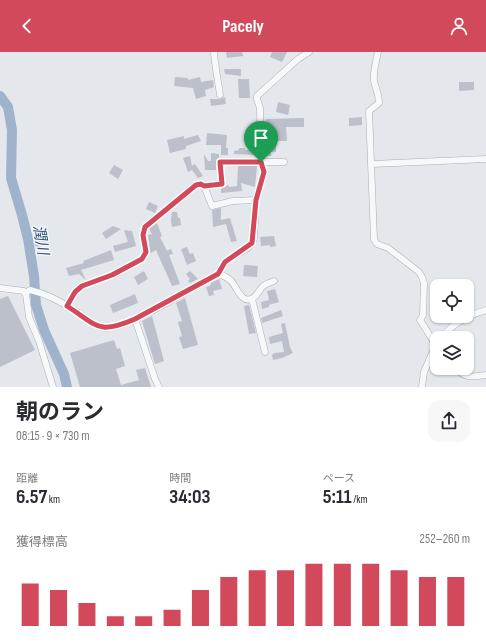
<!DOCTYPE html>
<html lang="ja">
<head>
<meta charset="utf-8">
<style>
	:root { --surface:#fff; --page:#f7f7f7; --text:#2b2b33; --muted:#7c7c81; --accent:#d1495b }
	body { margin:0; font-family:"Sofia Sans Condensed","Noto Sans JP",sans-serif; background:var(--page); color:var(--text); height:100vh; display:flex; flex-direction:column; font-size:15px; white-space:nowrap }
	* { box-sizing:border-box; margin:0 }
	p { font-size:13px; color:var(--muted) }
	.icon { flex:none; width:22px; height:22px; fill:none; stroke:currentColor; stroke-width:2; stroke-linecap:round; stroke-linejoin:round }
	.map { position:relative; height:335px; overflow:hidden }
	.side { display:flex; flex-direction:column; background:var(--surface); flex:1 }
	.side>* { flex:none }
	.buttons { position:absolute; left:430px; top:227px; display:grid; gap:8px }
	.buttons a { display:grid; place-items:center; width:44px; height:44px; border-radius:8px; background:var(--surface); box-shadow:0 1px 3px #0004; font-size:20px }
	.pin { position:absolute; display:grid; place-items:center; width:34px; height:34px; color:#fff; margin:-41px -17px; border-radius:50% 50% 50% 0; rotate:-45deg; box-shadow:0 0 4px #0007 }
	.pin .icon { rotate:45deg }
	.round { display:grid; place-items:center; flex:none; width:42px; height:42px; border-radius:12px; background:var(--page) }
	.headline { display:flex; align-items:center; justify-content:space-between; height:68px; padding:0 16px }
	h1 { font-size:22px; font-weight:700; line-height:30px }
	.figures { display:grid; grid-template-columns:repeat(3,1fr); gap:6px; height:68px; padding:4px 16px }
	.figures div { display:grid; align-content:center }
	.figures b { font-size:20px; font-weight:700 }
	.figures small { font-size:11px; font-weight:400 }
	.figures p { font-size:11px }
	.chart { height:112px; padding:8px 16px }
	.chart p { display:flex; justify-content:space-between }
	.chart svg { width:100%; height:72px; margin-top:4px; stroke:var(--accent); stroke-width:6 }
	header { display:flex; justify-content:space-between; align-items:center; height:52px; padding:0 16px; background:var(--accent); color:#fff; font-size:18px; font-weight:700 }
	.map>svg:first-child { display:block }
</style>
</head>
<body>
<header><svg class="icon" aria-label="back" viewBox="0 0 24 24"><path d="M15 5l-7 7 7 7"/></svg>Pacely<svg class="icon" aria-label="person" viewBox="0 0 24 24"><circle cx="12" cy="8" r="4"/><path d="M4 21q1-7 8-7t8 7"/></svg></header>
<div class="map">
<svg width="486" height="335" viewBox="0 0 486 335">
	<rect width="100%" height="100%" fill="#e4e7ec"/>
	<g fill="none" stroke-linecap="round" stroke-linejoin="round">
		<!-- river -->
		<path stroke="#9fb4cc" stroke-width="10" d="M0,44L8,55L12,78L11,126L22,163L28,187L34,224L36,253L44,278L64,322L67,335"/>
	</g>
	<!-- building -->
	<g fill="#bbc0ca">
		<path d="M226,0H242L243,4L227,6Z"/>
		<path d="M272,0H287L282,10L270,5Z"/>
		<path d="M224,17H241V24L225,22Z"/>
		<path d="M175,25L188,26V28L200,25L201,30L213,28L214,35L205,38L206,44L196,47L193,36L174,34Z"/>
		<path d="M238,27H249L250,46H239Z"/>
		<path d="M459,30H474V38L459,39Z"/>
		<path d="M225,45L226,52L211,54L210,47H220Z"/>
		<path d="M278,50L290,53L288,63L276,60Z"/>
		<path d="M362,65V73L349,74V66Z"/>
		<path d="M304,66V75H286L287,89H276V100H271V104H265V95H268L266,67Z"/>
		<path d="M207,81L227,83L226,96H228V103H221V93H206Z"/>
		<path d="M198,83L201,89L186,94V97L170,101L167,88L184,84V87Z"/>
		<path d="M239,96H245V98H254V103L234,102V99L239,98Z"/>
		<path d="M211,101L219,102V106L216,110V118H205L204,102L208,109H211Z"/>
		<path d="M190,104L192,114L195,112L203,124L198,126L192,118L188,120L183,106Z"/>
		<path d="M114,113L123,118L118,127L109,121Z"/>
		<path d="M238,114H257L255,135L241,131L242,139L221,141V137L226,134L228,133L229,135L237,134Z"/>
		<path d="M149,150L158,154L155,161L146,157Z"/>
		<path d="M221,156V168L230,166L237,189L231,190L226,172L213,175L212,158Z"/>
		<path d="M172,160H177L178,166H180L181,173L172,175L171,168Z"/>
		<path d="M157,171L162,184L160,185L167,199L171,197L173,202L169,203L180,232L172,234L156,198L151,201L150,199L148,183L152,182L149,177Z"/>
		<path d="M113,174L121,177L106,187L102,181Z"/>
		<path d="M124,178L132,179L136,194L115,200L113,194L128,190Z"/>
		<path d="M46,183L49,190L37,197L33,189Z"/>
		<path d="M274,184L276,194L270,195V193L261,194L260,185Z"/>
		<path d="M187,195L190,202L193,201L196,209L187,213L181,197Z"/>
		<path d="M111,198L114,208L81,218L86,228L79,222L69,224L66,216L84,211L83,209Z"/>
		<path d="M244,213L258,214L257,225L243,224Z"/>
		<path d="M144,219L148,227L138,233L134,225Z"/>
		<path d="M190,219L198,227L190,231L188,229L190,227L186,222Z"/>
		<path d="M219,227L222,237L213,239L214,243L209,244L206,235L210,234L211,231Z"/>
		<path d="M275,237L279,250L269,253V255L262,257L261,250L269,248L267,239Z"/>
		<path d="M135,242L138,251L113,261L110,253Z"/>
		<path d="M8,244L35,298L0,315V247Z"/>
		<path d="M185,246L198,293L183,297L179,285L182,284L178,270L182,269L176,251Z"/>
		<path d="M249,253L256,281L249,282L244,254Z"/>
		<path d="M281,258L283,264L262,271L261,266Z"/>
		<path d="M152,264L164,309L155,312L142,269Z"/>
		<path d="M285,271L290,295L293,301L282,306L273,308L272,303L274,301L284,300L282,289L270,292L269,285L283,281L281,272Z"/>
		<path d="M114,288L117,297L120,296L125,314L116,317L121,333L139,328L136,318L145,316L151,335H80L70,301Z"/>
	</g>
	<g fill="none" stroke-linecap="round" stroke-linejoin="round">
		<defs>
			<g id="minor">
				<path d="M214,0C215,15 218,28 220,43"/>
				<path d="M378,0C376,10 373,19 374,29C376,38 379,42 379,51L369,59L374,187L377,192L388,196L419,220L422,225L424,231L423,263L420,268L437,295"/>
				<path d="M372,112L486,107"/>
				<path d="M204,134L222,132L220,110H284"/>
				<path d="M218,222C224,224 228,225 232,230C237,236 242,253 253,246C258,243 259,238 263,234C266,232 271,230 274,229"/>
				<path d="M0,236L24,239L26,242L29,265L39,289L53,335"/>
				<path d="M25,241L30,238C48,242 62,250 77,260C84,265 92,272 100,275C121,283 195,233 218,222C221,218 223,212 227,209C236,200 251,199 254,186L256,148L264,120L261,109L260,56L257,47V44L298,7L309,0"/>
				<path d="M252,247L265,300"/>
				<path d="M67,254L75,240L82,234L113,223L142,207L146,200L143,183L145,175L196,133L201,132L204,134L212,154L233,149L256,148"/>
				<path d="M135,267L155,327L159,335"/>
				<path d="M441,286C452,272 469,263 486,258"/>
				<path d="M455,316C466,327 471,325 486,323"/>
				<path d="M422,335L424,320L437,290"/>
			</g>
		</defs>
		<!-- minor casing -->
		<use href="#minor" stroke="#a9aeb7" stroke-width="7"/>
		<!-- minor -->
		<use href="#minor" stroke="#f7f8fa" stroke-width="6"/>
	</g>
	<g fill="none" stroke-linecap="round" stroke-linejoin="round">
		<defs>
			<path id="route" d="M220,110H261L264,120L256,148L252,191L225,210L218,222L135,267C98,283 98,274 67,254L75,240L82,234L112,223L142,207L146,200L143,183L145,175L196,133L201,132L204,134L222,132Z"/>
		</defs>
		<!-- route casing -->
		<use href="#route" stroke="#fff" stroke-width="8"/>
		<!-- route -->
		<use href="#route" stroke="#d1495b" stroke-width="5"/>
	</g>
	<g text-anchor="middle" stroke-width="3" stroke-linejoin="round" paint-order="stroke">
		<!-- water labels -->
		<g font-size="15" font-style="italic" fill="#34527a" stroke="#f4f6f9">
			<text transform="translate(41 188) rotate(80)" y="5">潤川</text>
		</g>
	</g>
</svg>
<div class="buttons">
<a><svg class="icon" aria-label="locate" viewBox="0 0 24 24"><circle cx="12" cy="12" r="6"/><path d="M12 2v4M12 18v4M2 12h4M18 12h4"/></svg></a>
<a><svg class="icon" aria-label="layers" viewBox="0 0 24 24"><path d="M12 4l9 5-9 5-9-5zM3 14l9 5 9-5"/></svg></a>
</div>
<div class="pin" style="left:261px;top:110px;background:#1e9e55"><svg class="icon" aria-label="arrive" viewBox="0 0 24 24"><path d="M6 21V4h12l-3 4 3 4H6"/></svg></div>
</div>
<section class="side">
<div class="headline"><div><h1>朝のラン</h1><p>08:15 · 9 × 730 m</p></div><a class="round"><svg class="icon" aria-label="share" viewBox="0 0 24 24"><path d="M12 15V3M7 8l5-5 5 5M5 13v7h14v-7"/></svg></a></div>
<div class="figures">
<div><p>距離</p><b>6.57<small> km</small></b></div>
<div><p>時間</p><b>34:03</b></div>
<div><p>ペース</p><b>5:11<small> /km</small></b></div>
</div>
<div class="chart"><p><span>獲得標高</span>252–260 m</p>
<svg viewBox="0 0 160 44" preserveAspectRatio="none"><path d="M5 44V18M15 44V22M25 44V30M35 44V38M45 44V38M55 44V34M65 44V22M75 44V14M85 44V10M95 44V10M105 44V6M115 44V6M125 44V6M135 44V10M145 44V14M155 44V14"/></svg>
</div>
</section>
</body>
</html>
